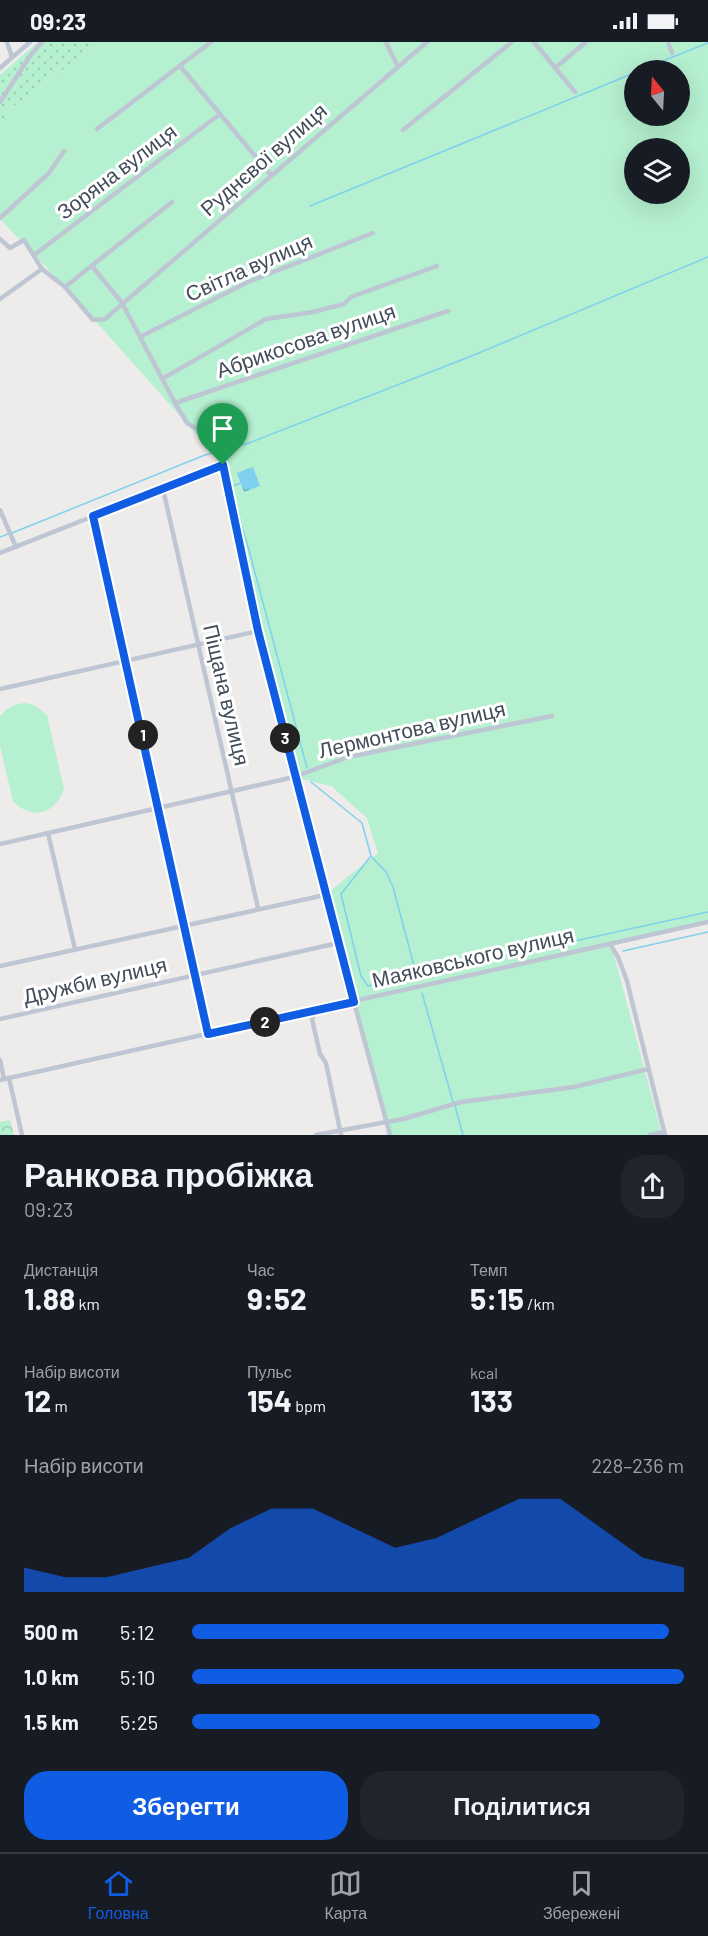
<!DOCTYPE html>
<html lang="uk">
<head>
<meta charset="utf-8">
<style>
	:root { --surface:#171b24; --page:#20242c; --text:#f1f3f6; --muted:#9ea1a6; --line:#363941; --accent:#105de3 }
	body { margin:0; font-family:Barlow,sans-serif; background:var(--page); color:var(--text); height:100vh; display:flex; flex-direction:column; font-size:22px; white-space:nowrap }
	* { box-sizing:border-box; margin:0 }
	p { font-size:20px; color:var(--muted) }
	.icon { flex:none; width:33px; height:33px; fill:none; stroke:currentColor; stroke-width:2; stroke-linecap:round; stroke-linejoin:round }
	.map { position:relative; height:1093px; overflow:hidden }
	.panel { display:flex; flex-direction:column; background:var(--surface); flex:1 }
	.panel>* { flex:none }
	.needle { width:39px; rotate:342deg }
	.controls { position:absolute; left:624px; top:18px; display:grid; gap:12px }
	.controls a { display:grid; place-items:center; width:66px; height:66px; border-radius:50%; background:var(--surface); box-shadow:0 6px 24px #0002; font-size:30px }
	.pin { position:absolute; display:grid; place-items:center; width:51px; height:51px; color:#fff; margin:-62px -26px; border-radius:50% 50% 50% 0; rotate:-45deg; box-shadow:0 0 6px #0007 }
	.pin .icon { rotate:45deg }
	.km { position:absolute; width:30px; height:30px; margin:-15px; border-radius:50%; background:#222; color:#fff; font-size:16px; line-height:30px; text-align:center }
	.round { display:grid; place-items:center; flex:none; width:63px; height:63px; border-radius:24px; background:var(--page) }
	.head { display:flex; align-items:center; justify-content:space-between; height:102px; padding:0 24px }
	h1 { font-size:33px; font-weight:700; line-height:45px }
	.figures { display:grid; grid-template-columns:repeat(3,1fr); gap:9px; height:102px; padding:6px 24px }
	.figures div { display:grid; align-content:center }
	.figures b { font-size:30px; font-weight:700 }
	.figures small { font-size:16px; font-weight:400 }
	.figures p { font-size:16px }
	.chart { height:168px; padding:12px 24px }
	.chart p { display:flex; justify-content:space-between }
	.chart svg { width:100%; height:108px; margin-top:6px; fill:var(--accent); opacity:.7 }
	.cta { display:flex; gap:12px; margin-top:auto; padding:12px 24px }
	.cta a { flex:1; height:69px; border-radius:24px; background:var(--accent); color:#fff; font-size:24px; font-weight:700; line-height:69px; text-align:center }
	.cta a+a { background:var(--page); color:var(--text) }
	ul { padding:0 24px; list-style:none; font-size:20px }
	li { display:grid; grid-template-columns:96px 72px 1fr; align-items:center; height:45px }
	li i { height:15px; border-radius:8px; background:var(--accent) }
	.status { display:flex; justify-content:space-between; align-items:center; height:42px; padding:0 30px; background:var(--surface); direction:ltr }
	.status svg { height:16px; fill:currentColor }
	.tab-bar { display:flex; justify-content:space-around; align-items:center; height:84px; border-top:2px solid var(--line); background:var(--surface); font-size:16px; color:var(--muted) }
	.tab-bar a { display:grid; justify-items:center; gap:3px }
	.tab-bar .active { color:var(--accent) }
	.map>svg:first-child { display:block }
</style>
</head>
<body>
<div class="status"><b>09:23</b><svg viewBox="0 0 49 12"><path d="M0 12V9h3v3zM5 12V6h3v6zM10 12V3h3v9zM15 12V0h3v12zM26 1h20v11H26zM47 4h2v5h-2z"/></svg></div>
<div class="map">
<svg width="708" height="1093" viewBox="0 0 708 1093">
	<defs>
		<pattern id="grass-dots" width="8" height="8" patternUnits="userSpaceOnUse" patternTransform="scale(1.5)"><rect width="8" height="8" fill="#b5f0d0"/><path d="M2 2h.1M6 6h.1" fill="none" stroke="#9dcfb5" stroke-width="1.8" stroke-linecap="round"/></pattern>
		<pattern id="forest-crowns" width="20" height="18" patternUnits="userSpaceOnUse" patternTransform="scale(1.5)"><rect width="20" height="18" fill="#b5f0d0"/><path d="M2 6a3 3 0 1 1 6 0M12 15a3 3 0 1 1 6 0" fill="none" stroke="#9dcfb5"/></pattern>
		<pattern id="water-ripples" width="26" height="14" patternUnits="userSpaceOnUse" patternTransform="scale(1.5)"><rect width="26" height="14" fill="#80d0ef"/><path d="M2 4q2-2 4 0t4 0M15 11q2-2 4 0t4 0" fill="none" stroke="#6aabc5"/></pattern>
	</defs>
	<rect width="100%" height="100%" fill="#eeebeb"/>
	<!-- grass -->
	<path fill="url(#grass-dots)" d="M38,0H100L6,70L0,93V33Z"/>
	<!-- forest -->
	<path fill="url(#forest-crowns)" d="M10,1078L14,1093H0V1080Z"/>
	<!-- garden -->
	<g fill="#b5f0d0" fill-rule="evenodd">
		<path d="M100,0H708V879L354,959L325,853L378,811L367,776L331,744L294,735L258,589L224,423L65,245L0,177V93L6,70ZM634,28H680V74H634ZM634,106H680V152H634Z"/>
		<path d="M25,661L34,663L47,673L64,747C55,772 33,779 13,759L0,704V674C8,665 14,662 25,661Z"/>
		<path d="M611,902L662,1093H390L355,961Z"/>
	</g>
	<!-- water -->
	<path fill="url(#water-ripples)" d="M253,425L260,444L244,450L237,431Z"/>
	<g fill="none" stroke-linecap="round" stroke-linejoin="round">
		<!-- stream -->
		<g stroke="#80d0ef" stroke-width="1.5">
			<path d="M640,28L708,1"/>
			<path d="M310,164L634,31"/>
			<path d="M241,441L230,445L249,508L307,726"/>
			<path d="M12,491L205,413L249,401L474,313L708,215"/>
			<path d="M0,495L8,492"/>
			<path d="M311,740L362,781L371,814L341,852L361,934L368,944L708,870"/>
			<path d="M372,815L386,830L393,845L417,935"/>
			<path d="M623,909L708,890"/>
			<path d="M422,951L453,1060"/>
			<path d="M455,1064L463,1093"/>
		</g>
		<!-- minor -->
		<g stroke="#bdc6d2" stroke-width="4.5">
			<path d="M7,0L12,15"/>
			<path d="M386,0L398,25"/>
			<path d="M534,0L575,50"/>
			<path d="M668,0L672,11"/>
			<path d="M180,24L271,133"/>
			<path d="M0,26L30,0"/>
			<path d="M555,26L586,0"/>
			<path d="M0,60L30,14L42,0"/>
			<path d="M97,87L211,0"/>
			<path d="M403,88L512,0"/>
			<path d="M0,176L49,131L64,109"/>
			<path d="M0,197L10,206L24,198L42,227L65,245L93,278L105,277L427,0"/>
			<path d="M34,213L220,72"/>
			<path d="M65,245L172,160"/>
			<path d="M0,257L42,227"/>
			<path d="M140,295L248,240L373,191"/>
			<path d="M162,337L266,277L313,270L344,262L351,255L437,224"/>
			<path d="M175,361L448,269"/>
			<path d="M223,423L258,589L294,735L315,805L325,853L390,1093"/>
			<path d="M163,447L258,866"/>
			<path d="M0,468L16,505"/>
			<path d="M93,474L208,992"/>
			<path d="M0,511L223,423V418L216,398L187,381L175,361L122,261L92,224"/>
			<path d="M0,647L258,589"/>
			<path d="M48,791L75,907"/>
			<path d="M0,802L294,735L348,715L552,674"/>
			<path d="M610,902L618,915L627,939L665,1093"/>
			<path d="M0,924L325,853"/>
			<path d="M316,968L312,977L320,1012L326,1021L341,1093"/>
			<path d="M0,977L338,901"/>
			<path d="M0,1018L4,1037"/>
			<path d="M9,1036L22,1093"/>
			<path d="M0,1038L708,880"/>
			<path d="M316,1093L403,1077L461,1060L574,1045L648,1027"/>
			<path d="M650,1093L664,1090"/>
		</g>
	</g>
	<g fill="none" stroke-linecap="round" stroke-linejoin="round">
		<defs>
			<path id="route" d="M223,423L258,589L354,960L208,992L93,474Z"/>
		</defs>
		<!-- route casing -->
		<use href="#route" stroke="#fff" stroke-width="12"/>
		<!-- route -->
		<use href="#route" stroke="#105de3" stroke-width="8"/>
	</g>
	<g text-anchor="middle" stroke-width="6" stroke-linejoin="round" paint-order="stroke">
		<!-- street labels -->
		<g font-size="21" fill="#434d59" stroke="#fff">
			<text transform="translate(264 118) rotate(-41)" y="7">Руднєвої вулиця</text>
			<text transform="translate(117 130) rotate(-37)" y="7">Зоряна вулиця</text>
			<text transform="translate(249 226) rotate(-24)" y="7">Світла вулиця</text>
			<text transform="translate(306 299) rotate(-19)" y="7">Абрикосова вулиця</text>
			<text transform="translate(226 653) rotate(77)" y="7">Піщана вулиця</text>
			<text transform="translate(412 688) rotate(-13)" y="7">Лермонтова вулиця</text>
			<text transform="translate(473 916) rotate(-13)" y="7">Маяковського вулиця</text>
			<text transform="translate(95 939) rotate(-13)" y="7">Дружби вулиця</text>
		</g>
	</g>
</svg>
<div class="controls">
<a><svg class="needle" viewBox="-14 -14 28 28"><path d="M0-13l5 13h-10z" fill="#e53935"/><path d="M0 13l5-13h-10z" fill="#9ea1a6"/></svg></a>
<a><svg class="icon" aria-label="layers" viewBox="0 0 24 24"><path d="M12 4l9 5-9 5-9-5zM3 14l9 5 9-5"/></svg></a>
</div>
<div class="pin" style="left:223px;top:423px;background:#1e9e55"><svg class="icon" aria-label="arrive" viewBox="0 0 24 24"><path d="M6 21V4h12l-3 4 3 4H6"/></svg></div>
<b class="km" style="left:143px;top:693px">1</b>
<b class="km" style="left:265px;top:980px">2</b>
<b class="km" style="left:285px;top:696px">3</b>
</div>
<section class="panel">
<div class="head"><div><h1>Ранкова пробіжка</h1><p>09:23</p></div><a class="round"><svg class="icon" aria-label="share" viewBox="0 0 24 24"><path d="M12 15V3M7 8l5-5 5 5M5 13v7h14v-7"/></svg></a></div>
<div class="figures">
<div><p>Дистанція</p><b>1.88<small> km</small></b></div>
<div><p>Час</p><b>9:52</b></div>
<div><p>Темп</p><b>5:15<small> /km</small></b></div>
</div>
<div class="figures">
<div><p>Набір висоти</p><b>12<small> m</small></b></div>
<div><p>Пульс</p><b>154<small> bpm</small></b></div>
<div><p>kcal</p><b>133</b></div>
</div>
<div class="chart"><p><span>Набір висоти</span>228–236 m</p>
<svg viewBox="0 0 160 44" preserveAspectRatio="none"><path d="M0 44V34L10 38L20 38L30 34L40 30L50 18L60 10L70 10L80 18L90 26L100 22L110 14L120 6L130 6L140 18L150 30L160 34V44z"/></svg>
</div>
<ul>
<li><b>500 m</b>5:12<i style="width:97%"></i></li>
<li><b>1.0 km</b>5:10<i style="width:100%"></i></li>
<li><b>1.5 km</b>5:25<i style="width:83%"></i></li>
</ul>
<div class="cta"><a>Зберегти</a><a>Поділитися</a></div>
</section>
<nav class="tab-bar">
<a class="active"><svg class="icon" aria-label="home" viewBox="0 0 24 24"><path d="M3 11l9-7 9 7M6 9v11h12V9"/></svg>Головна</a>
<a><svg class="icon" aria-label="map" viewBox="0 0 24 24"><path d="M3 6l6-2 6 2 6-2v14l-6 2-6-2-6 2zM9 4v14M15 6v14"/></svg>Карта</a>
<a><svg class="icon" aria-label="saved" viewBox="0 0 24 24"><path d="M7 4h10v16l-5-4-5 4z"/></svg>Збережені</a>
</nav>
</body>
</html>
